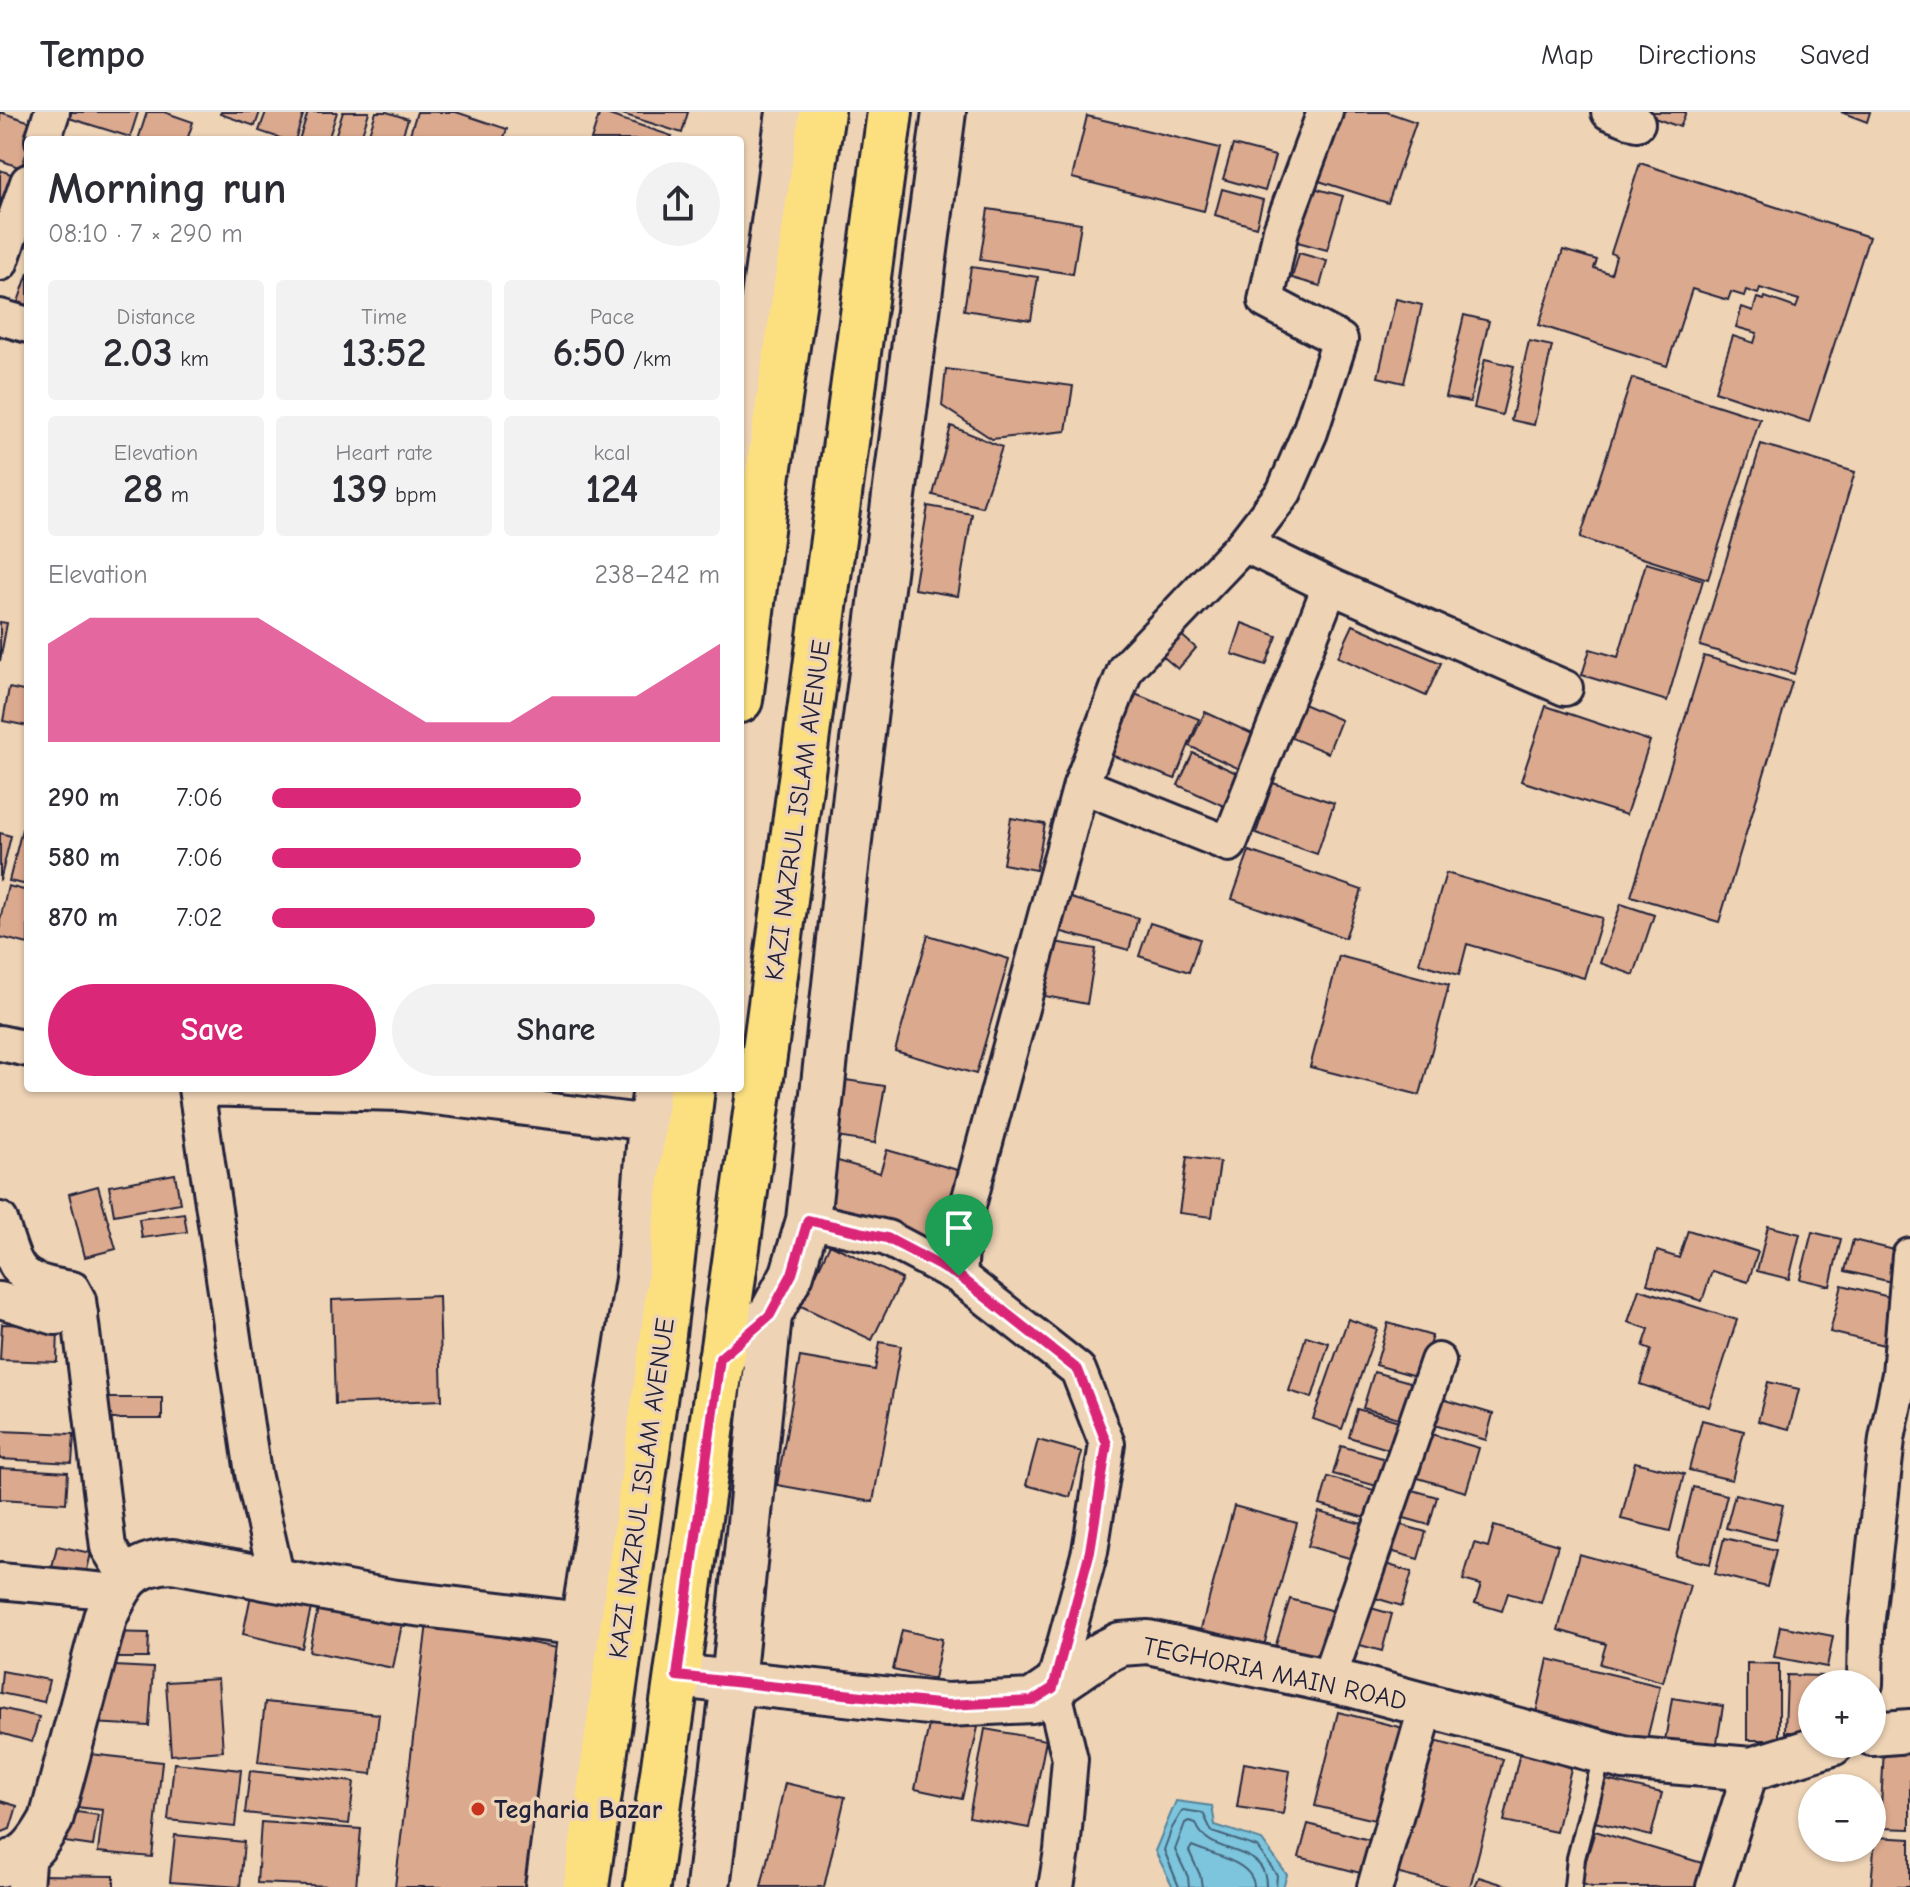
<!DOCTYPE html>
<html lang="en">
<head>
<meta charset="utf-8">
<style>
	:root { --surface:#fff; --page:#f2f2f3; --text:#2b2b33; --muted:#7c7c81; --line:#e1e1e2; --accent:#db2777 }
	body { margin:0; font-family:"Comic Neue",sans-serif; background:var(--page); color:var(--text); height:100vh; display:flex; flex-direction:column; font-size:30px; white-space:nowrap }
	* { box-sizing:border-box; margin:0 }
	p { font-size:26px; color:var(--muted) }
	.icon { flex:none; width:44px; height:44px; fill:none; stroke:currentColor; stroke-width:2; stroke-linecap:round; stroke-linejoin:round }
	.map { position:relative; flex:1; overflow:hidden }
	.sheet { position:absolute; left:24px; top:24px; width:720px; height:956px; display:flex; flex-direction:column; background:var(--surface); border-radius:8px; box-shadow:0 2px 6px #0004 }
	.sheet>* { flex:none }
	.fabs { position:absolute; left:1798px; top:1558px; display:grid; gap:16px }
	.fabs a { display:grid; place-items:center; width:88px; height:88px; border-radius:50%; background:var(--surface); box-shadow:0 2px 6px #0004; font-size:40px }
	.pin { position:absolute; display:grid; place-items:center; width:68px; height:68px; color:#fff; margin:-82px -34px; border-radius:50% 50% 50% 0; rotate:-45deg; box-shadow:0 0 8px #0007 }
	.pin .icon { rotate:45deg }
	.round { display:grid; place-items:center; flex:none; width:84px; height:84px; border-radius:42px; background:var(--page) }
	.summary { display:flex; align-items:center; justify-content:space-between; height:136px; padding:0 24px }
	h1 { font-size:44px; font-weight:800; line-height:60px }
	.stats { display:grid; grid-template-columns:repeat(3,1fr); gap:12px; height:136px; padding:8px 24px }
	.stats div { display:grid; align-content:center; border-radius:8px; background:var(--page); text-align:center }
	.stats b { font-size:40px; font-weight:800 }
	.stats small { font-size:22px; font-weight:400 }
	.stats p { font-size:22px }
	.chart { height:224px; padding:16px 24px }
	.chart p { display:flex; justify-content:space-between }
	.chart svg { width:100%; height:144px; margin-top:8px; fill:var(--accent); opacity:.7 }
	.action { display:flex; gap:16px; margin-top:auto; padding:16px 24px }
	.action a { flex:1; height:92px; border-radius:48px; background:var(--accent); color:#fff; font-size:32px; font-weight:800; line-height:92px; text-align:center }
	.action a+a { background:var(--page); color:var(--text) }
	ul { padding:0 24px; list-style:none; font-size:26px }
	li { display:grid; grid-template-columns:128px 96px 1fr; align-items:center; height:60px }
	li i { height:20px; border-radius:10px; background:var(--accent) }
	header { display:flex; align-items:center; gap:48px; box-sizing:border-box; height:112px; padding:0 40px; background:var(--surface); border-bottom:2px solid var(--line) }
	header strong { font-size:38px }
	nav { display:flex; gap:44px; margin-inline-start:auto; font-size:28px }
	.map>svg:first-child { display:block }
</style>
</head>
<body>
<header>
<strong>Tempo</strong>
<nav><a>Map</a><a>Directions</a><a>Saved</a></nav>
</header>
<div class="map">
<svg width="1910" height="1775" viewBox="0 0 1910 1775">
	<rect width="100%" height="100%" fill="#eed3b5"/>
	<filter id="ink" filterUnits="userSpaceOnUse"><feTurbulence type="fractalNoise" baseFrequency=".0125" numOctaves="2"/><feDisplacementMap in="SourceGraphic" scale="16" xChannelSelector="R" yChannelSelector="G"/><feConvolveMatrix kernelMatrix="1 2 1 2 8 2 1 2 1" color-interpolation-filters="sRGB"/></filter>
	<g filter="url(#ink)">
		<!-- water -->
		<path fill="#7bc5dc" stroke="#57849c" stroke-width="2" d="M1176,1689L1212,1694L1215,1713L1262,1728L1287,1763L1283,1775H1173L1155,1739Z"/>
		<g fill="none" stroke-linecap="round" stroke-linejoin="round">
			<!-- shore -->
			<g stroke="#46637b" stroke-width="2">
				<path d="M1179,1775L1164,1738L1172,1716L1183,1698L1203,1701L1212,1720L1257,1735L1277,1763L1276,1775"/>
				<path d="M1189,1775L1188,1765L1175,1738L1185,1711L1189,1709L1196,1711C1207,1747 1268,1729 1266,1775"/>
				<path d="M1202,1775L1200,1763L1189,1739L1192,1734C1210,1742 1254,1750 1254,1775"/>
			</g>
		</g>
		<!-- building -->
		<g fill="#dba98d" stroke="#22223b" stroke-width="2">
			<path d="M0,0L37,12L28,28V37L21,56L0,48Z"/>
			<path d="M71,0H138L130,25L69,6Z"/>
			<path d="M147,0H164L193,10L187,28H138Z"/>
			<path d="M221,0H260L255,14L220,2Z"/>
			<path d="M266,0H304L295,28H286L259,19Z"/>
			<path d="M308,0H337L328,28H299Z"/>
			<path d="M343,0H369L360,28H334Z"/>
			<path d="M376,0H387L408,7L401,28H367Z"/>
			<path d="M417,0H456L507,17L503,28H408Z"/>
			<path d="M600,0L672,24L670,28H591Z"/>
			<path d="M616,0H688L682,21Z"/>
			<path d="M1342,0H1387L1416,10L1388,91L1319,69Z"/>
			<path d="M1637,0H1686L1680,15Z"/>
			<path d="M1841,0H1870L1867,10Z"/>
			<path d="M1087,4L1220,36L1204,99L1072,66Z"/>
			<path d="M1233,33L1275,44L1265,79L1223,67Z"/>
			<path d="M1640,51L1869,125L1809,310L1715,279L1733,224L1754,231L1757,221L1736,215L1742,195L1753,199L1757,186L1764,188L1765,185L1796,196L1799,188L1760,176L1758,182L1746,178L1744,184L1731,180L1728,188L1692,177L1667,254L1539,213L1563,138L1597,148L1594,156L1611,162L1616,144L1611,141Z"/>
			<path d="M0,58L16,64L0,100Z"/>
			<path d="M1310,75L1343,84L1327,138L1294,129Z"/>
			<path d="M1222,77L1263,88L1256,115L1215,103Z"/>
			<path d="M988,97L1081,111L1073,162L980,148Z"/>
			<path d="M1299,141L1327,149L1320,174L1292,166Z"/>
			<path d="M971,155L1038,165L1031,208L964,198Z"/>
			<path d="M28,161V193L18,190Z"/>
			<path d="M1396,187L1422,193L1404,271L1378,265Z"/>
			<path d="M1464,203L1489,209L1470,290L1445,285Z"/>
			<path d="M1529,229L1552,234L1534,313L1511,308Z"/>
			<path d="M1485,247L1514,254L1502,303L1474,296Z"/>
			<path d="M946,257L1073,274L1066,319L992,327L942,294Z"/>
			<path d="M1632,266L1760,307L1708,467L1580,426Z"/>
			<path d="M951,314L1002,335L982,395L933,383Z"/>
			<path d="M1761,332L1855,360L1794,562L1700,534Z"/>
			<path d="M928,394L972,402L958,484L914,477Z"/>
			<path d="M1646,451L1703,468L1667,589L1582,563L1590,537L1618,545Z"/>
			<path d="M0,510L7,511L0,549Z"/>
			<path d="M1242,511L1277,524L1266,553L1232,542Z"/>
			<path d="M1353,513L1441,551L1426,584L1338,545Z"/>
			<path d="M1179,521L1196,536L1178,557L1160,542Z"/>
			<path d="M1704,544L1792,570L1719,810L1631,784Z"/>
			<path d="M9,576L28,580V614L3,609Z"/>
			<path d="M1127,579L1199,607L1175,667L1103,640Z"/>
			<path d="M1289,586L1341,608L1328,641L1275,619Z"/>
			<path d="M1546,594L1650,629L1626,703L1521,669Z"/>
			<path d="M1205,600L1257,624L1242,658L1189,634Z"/>
			<path d="M1193,641L1243,664L1228,696L1178,673Z"/>
			<path d="M1273,671L1334,691L1317,742L1256,721Z"/>
			<path d="M1011,706L1045,712L1036,758L1003,752Z"/>
			<path d="M22,717L28,719V773L9,769Z"/>
			<path d="M0,721L11,724L0,769Z"/>
			<path d="M1249,739L1362,778L1345,826L1232,787Z"/>
			<path d="M1446,761L1602,806L1584,866L1467,832L1459,863L1419,851Z"/>
			<path d="M8,774L28,779V832L0,825V808Z"/>
			<path d="M1060,783L1138,806L1129,838L1051,817Z"/>
			<path d="M1621,792L1654,803L1634,863L1600,851Z"/>
			<path d="M1150,811L1200,827L1189,860L1139,844Z"/>
			<path d="M928,823L1009,847L976,962L895,939Z"/>
			<path d="M1054,830L1096,837L1087,892L1045,884Z"/>
			<path d="M1339,844L1449,873L1420,983L1310,955Z"/>
			<path d="M833,966L885,974L875,1031L824,1023Z"/>
			<path d="M887,1038L961,1059L940,1132L816,1096L831,1047L880,1061Z"/>
			<path d="M1187,1045L1220,1050L1212,1105L1179,1101Z"/>
			<path d="M175,1062L180,1091L114,1103L109,1074Z"/>
			<path d="M98,1074L116,1137L85,1145L69,1082Z"/>
			<path d="M184,1101L187,1120L142,1126L139,1107Z"/>
			<path d="M1768,1114L1800,1122L1789,1167L1757,1159Z"/>
			<path d="M1688,1118L1758,1140L1748,1170L1712,1159L1702,1189L1647,1172L1657,1139L1679,1146Z"/>
			<path d="M1812,1120L1841,1127L1830,1174L1800,1167Z"/>
			<path d="M1853,1128L1907,1141L1900,1172L1845,1159Z"/>
			<path d="M830,1132L902,1167L872,1228L801,1194Z"/>
			<path d="M1842,1173L1897,1187L1888,1234L1830,1220Z"/>
			<path d="M1639,1177L1737,1208L1709,1295L1640,1272L1651,1238L1643,1235L1649,1217L1628,1210Z"/>
			<path d="M439,1184L442,1288L335,1292L332,1188Z"/>
			<path d="M1348,1207L1377,1217L1342,1317L1313,1307Z"/>
			<path d="M1388,1211L1432,1224L1419,1265L1376,1253Z"/>
			<path d="M2,1212L58,1214L57,1250L0,1248Z"/>
			<path d="M1306,1224L1329,1231L1312,1286L1289,1279Z"/>
			<path d="M880,1230L901,1234L873,1390L777,1373L800,1245L875,1258Z"/>
			<path d="M1374,1260L1417,1272L1406,1308L1363,1296Z"/>
			<path d="M1768,1270L1799,1277L1789,1317L1758,1309Z"/>
			<rect x="109" y="1286" width="53" height="21"/>
			<path d="M1439,1286L1493,1302L1486,1328L1431,1312Z"/>
			<path d="M1357,1297L1413,1313L1404,1342L1349,1325Z"/>
			<path d="M1702,1308L1744,1319L1732,1368L1689,1358Z"/>
			<path d="M0,1319L74,1322L72,1351L0,1347Z"/>
			<path d="M1431,1322L1479,1336L1466,1380L1418,1366Z"/>
			<path d="M1038,1328L1082,1340L1070,1385L1026,1373Z"/>
			<path d="M1341,1334L1396,1350L1388,1377L1333,1362Z"/>
			<path d="M1635,1350L1684,1362L1670,1419L1621,1407Z"/>
			<path d="M0,1356L68,1360L66,1391L0,1387Z"/>
			<path d="M1328,1365L1384,1381L1376,1409L1320,1393Z"/>
			<path d="M1399,1374L1437,1385L1429,1413L1390,1402Z"/>
			<path d="M1693,1375L1727,1383L1710,1452L1676,1444Z"/>
			<path d="M1735,1382L1783,1393L1775,1428L1726,1416Z"/>
			<path d="M1234,1394L1297,1411L1262,1541L1199,1524Z"/>
			<path d="M1319,1400L1366,1413L1356,1448L1308,1434Z"/>
			<path d="M1387,1409L1426,1420L1418,1447L1380,1436Z"/>
			<path d="M1494,1414L1558,1433L1541,1491L1508,1481L1502,1499L1475,1491L1481,1473L1463,1468L1474,1431L1488,1435Z"/>
			<path d="M1724,1426L1776,1438L1767,1475L1715,1462Z"/>
			<path d="M57,1434L91,1441L84,1471L50,1464Z"/>
			<path d="M1579,1442L1690,1473L1663,1570L1600,1552L1606,1532L1558,1518Z"/>
			<path d="M1372,1448L1412,1460L1402,1494L1362,1482Z"/>
			<path d="M252,1478L312,1492L302,1536L243,1522Z"/>
			<path d="M1290,1487L1337,1500L1321,1555L1273,1542Z"/>
			<path d="M1360,1493L1392,1502L1382,1539L1349,1530Z"/>
			<path d="M318,1496L402,1512L393,1556L309,1539Z"/>
			<path d="M427,1511L578,1540L539,1775H395Z"/>
			<path d="M1780,1514L1833,1524L1827,1555L1774,1545Z"/>
			<path d="M902,1518L942,1527L934,1567L893,1558Z"/>
			<path d="M104,1520L149,1521L148,1546H103Z"/>
			<path d="M1548,1547L1660,1574L1647,1627L1536,1601Z"/>
			<path d="M1747,1551L1779,1552V1628H1747Z"/>
			<path d="M94,1553L153,1556L149,1614L91,1611Z"/>
			<path d="M2,1559L49,1568L44,1590L0,1581Z"/>
			<path d="M1787,1563L1822,1564V1572H1812V1620H1785Z"/>
			<path d="M218,1567L223,1639L171,1643L166,1570Z"/>
			<path d="M1672,1586L1723,1594L1716,1637L1665,1629Z"/>
			<path d="M265,1590L379,1602L372,1662L258,1650Z"/>
			<path d="M0,1596L39,1605L32,1630L0,1621Z"/>
			<path d="M1338,1600L1411,1618L1388,1711L1315,1694Z"/>
			<path d="M931,1604L978,1615L962,1687L915,1677Z"/>
			<path d="M985,1617L1046,1628L1029,1716L969,1705Z"/>
			<path d="M1427,1627L1503,1647L1470,1775H1451L1392,1760Z"/>
			<path d="M1884,1635L1910,1636V1717L1880,1716Z"/>
			<path d="M1521,1636L1573,1648L1556,1720L1504,1709Z"/>
			<path d="M72,1640L162,1650L152,1745L98,1740L103,1698L67,1694Z"/>
			<path d="M174,1651L241,1658L235,1715L168,1708Z"/>
			<path d="M1244,1651L1290,1659L1283,1702L1237,1695Z"/>
			<path d="M250,1659L354,1670L349,1712L245,1701Z"/>
			<path d="M1606,1668L1662,1681L1651,1724L1595,1710Z"/>
			<path d="M785,1671L845,1685L824,1775H761Z"/>
			<path d="M0,1689L17,1694L10,1717L0,1721Z"/>
			<path d="M56,1697L98,1703L93,1734L51,1728Z"/>
			<path d="M261,1710L361,1717L356,1775L257,1771Z"/>
			<path d="M1308,1712L1377,1730L1368,1763L1299,1745Z"/>
			<path d="M1595,1719L1702,1751L1695,1775H1592L1579,1771Z"/>
			<path d="M175,1723L244,1730L240,1775L170,1770Z"/>
			<path d="M1875,1725L1910,1727V1775H1871Z"/>
			<path d="M37,1763L114,1764V1775H37Z"/>
			<path d="M1479,1765L1511,1775H1475Z"/>
		</g>
		<g fill="none" stroke-linecap="round" stroke-linejoin="round">
			<defs>
				<path id="service" d="M1573,1775L1576,1746L1603,1641"/>
				<g id="minor">
					<path d="M1609,0L1637,11"/>
					<path d="M43,28L52,0"/>
					<path d="M0,151L28,70"/>
					<path d="M0,205L28,213"/>
					<path d="M1244,432L1330,474L1565,576"/>
					<path d="M1081,673L1229,732L1330,474"/>
					<path d="M0,931L28,937"/>
					<path d="M0,1108C17,1160 15,1169 72,1177L78,1188L108,1435L127,1466"/>
					<path d="M808,1108L887,1126L959,1164"/>
					<path d="M0,1188L55,1205L80,1202"/>
					<path d="M277,1467L253,1361L196,976L402,981L650,1011"/>
					<path d="M0,1469L117,1480"/>
					<path d="M1328,1568L1438,1249"/>
					<path d="M1865,1572L1866,1515L1887,1327L1900,1262L1910,1144"/>
					<path d="M25,1775L28,1739"/>
					<path d="M1056,1775L1062,1739L1070,1647L1053,1576L1090,1439L1107,1332L1078,1258L959,1164L963,1112L1081,673L1126,556L1244,432L1284,380L1310,320L1340,228L1266,189L1281,118L1325,0"/>
					<path d="M1375,1775L1427,1593"/>
					<path d="M1714,1775L1751,1657"/>
				</g>
				<g id="tertiary">
					<path d="M740,356L788,0"/>
					<path d="M720,1246L770,1203L792,1162L808,1108L855,683L944,0"/>
					<path d="M677,1564L947,1593L1032,1589L1104,1540L1120,1532L1148,1530L1354,1574L1624,1646L1751,1657L1832,1632"/>
					<path d="M1872,1622L1910,1619"/>
					<path d="M0,1753C28,1747 38,1731 51,1708L105,1506C121,1471 131,1450 173,1449L390,1489L582,1512"/>
					<path d="M547,1775L582,1512L637,1167L650,1011L655,976"/>
					<path d="M708,1775L733,1570L770,1203"/>
				</g>
				<g id="primary">
					<path d="M740,588L768,361L822,0"/>
					<path d="M586,1775L662,1231L692,976"/>
					<path d="M647,1775L766,930L890,0"/>
				</g>
			</defs>
			<!-- service casing -->
			<use href="#service" stroke="#22223b" stroke-width="22"/>
			<!-- minor casing -->
			<use href="#minor" stroke="#22223b" stroke-width="40"/>
			<!-- tertiary casing -->
			<use href="#tertiary" stroke="#22223b" stroke-width="48"/>
			<!-- primary casing -->
			<use href="#primary" stroke="#22223b" stroke-width="50"/>
			<!-- service -->
			<use href="#service" stroke="#eed3b5" stroke-width="16"/>
			<!-- minor -->
			<use href="#minor" stroke="#eed3b5" stroke-width="34"/>
			<!-- tertiary -->
			<use href="#tertiary" stroke="#eed3b5" stroke-width="42"/>
			<!-- primary -->
			<use href="#primary" stroke="#fce080" stroke-width="44"/>
		</g>
	</g>
	<g fill="none" stroke-linecap="round" stroke-linejoin="round" filter="url(#ink)">
		<defs>
			<path id="route" d="M808,1108L887,1126L959,1164L1078,1258L1107,1332L1090,1439L1053,1576L1032,1589L947,1593L677,1564L720,1246L770,1203L792,1162Z"/>
		</defs>
		<!-- route casing -->
		<use href="#route" stroke="#fff" stroke-width="16"/>
		<!-- route -->
		<use href="#route" stroke="#db2777" stroke-width="10"/>
	</g>
	<!-- markers -->
	<circle fill="#c8321e" stroke="#eed3b5" stroke-width="3" cx="478" cy="1697" r="8"/>
	<g text-anchor="middle" stroke-width="7" stroke-linejoin="round" paint-order="stroke">
		<!-- street labels -->
		<g font-size="26" fill="#22223b" stroke="#eed3b5">
			<text transform="translate(797 698) rotate(-82)" y="9">KAZI NAZRUL ISLAM AVENUE</text>
			<text transform="translate(641 1376) rotate(-82)" y="9">KAZI NAZRUL ISLAM AVENUE</text>
			<text transform="translate(1275 1561) rotate(12)" y="9">TEGHORIA MAIN ROAD</text>
		</g>
		<!-- poi labels -->
		<g font-size="26" font-weight="bold" fill="#22223b" stroke="#eed3b5" text-anchor="start">
			<text x="494" y="1706">Tegharia Bazar</text>
		</g>
	</g>
</svg>
<div class="fabs">
<a>+</a>
<a>−</a>
</div>
<div class="pin" style="left:959px;top:1164px;background:#1e9e55"><svg class="icon" aria-label="arrive" viewBox="0 0 24 24"><path d="M6 21V4h12l-3 4 3 4H6"/></svg></div>
<section class="sheet">
<div class="summary"><div><h1>Morning run</h1><p>08:10 · 7 × 290 m</p></div><a class="round"><svg class="icon" aria-label="share" viewBox="0 0 24 24"><path d="M12 15V3M7 8l5-5 5 5M5 13v7h14v-7"/></svg></a></div>
<div class="stats">
<div><p>Distance</p><b>2.03<small> km</small></b></div>
<div><p>Time</p><b>13:52</b></div>
<div><p>Pace</p><b>6:50<small> /km</small></b></div>
</div>
<div class="stats">
<div><p>Elevation</p><b>28<small> m</small></b></div>
<div><p>Heart rate</p><b>139<small> bpm</small></b></div>
<div><p>kcal</p><b>124</b></div>
</div>
<div class="chart"><p><span>Elevation</span>238–242 m</p>
<svg viewBox="0 0 160 44" preserveAspectRatio="none"><path d="M0 44V14L10 6L20 6L30 6L40 6L50 6L60 14L70 22L80 30L90 38L100 38L110 38L120 30L130 30L140 30L150 22L160 14V44z"/></svg>
</div>
<ul>
<li><b>290 m</b>7:06<i style="width:69%"></i></li>
<li><b>580 m</b>7:06<i style="width:69%"></i></li>
<li><b>870 m</b>7:02<i style="width:72%"></i></li>
</ul>
<div class="action"><a>Save</a><a>Share</a></div>
</section>
</div>
</body>
</html>
